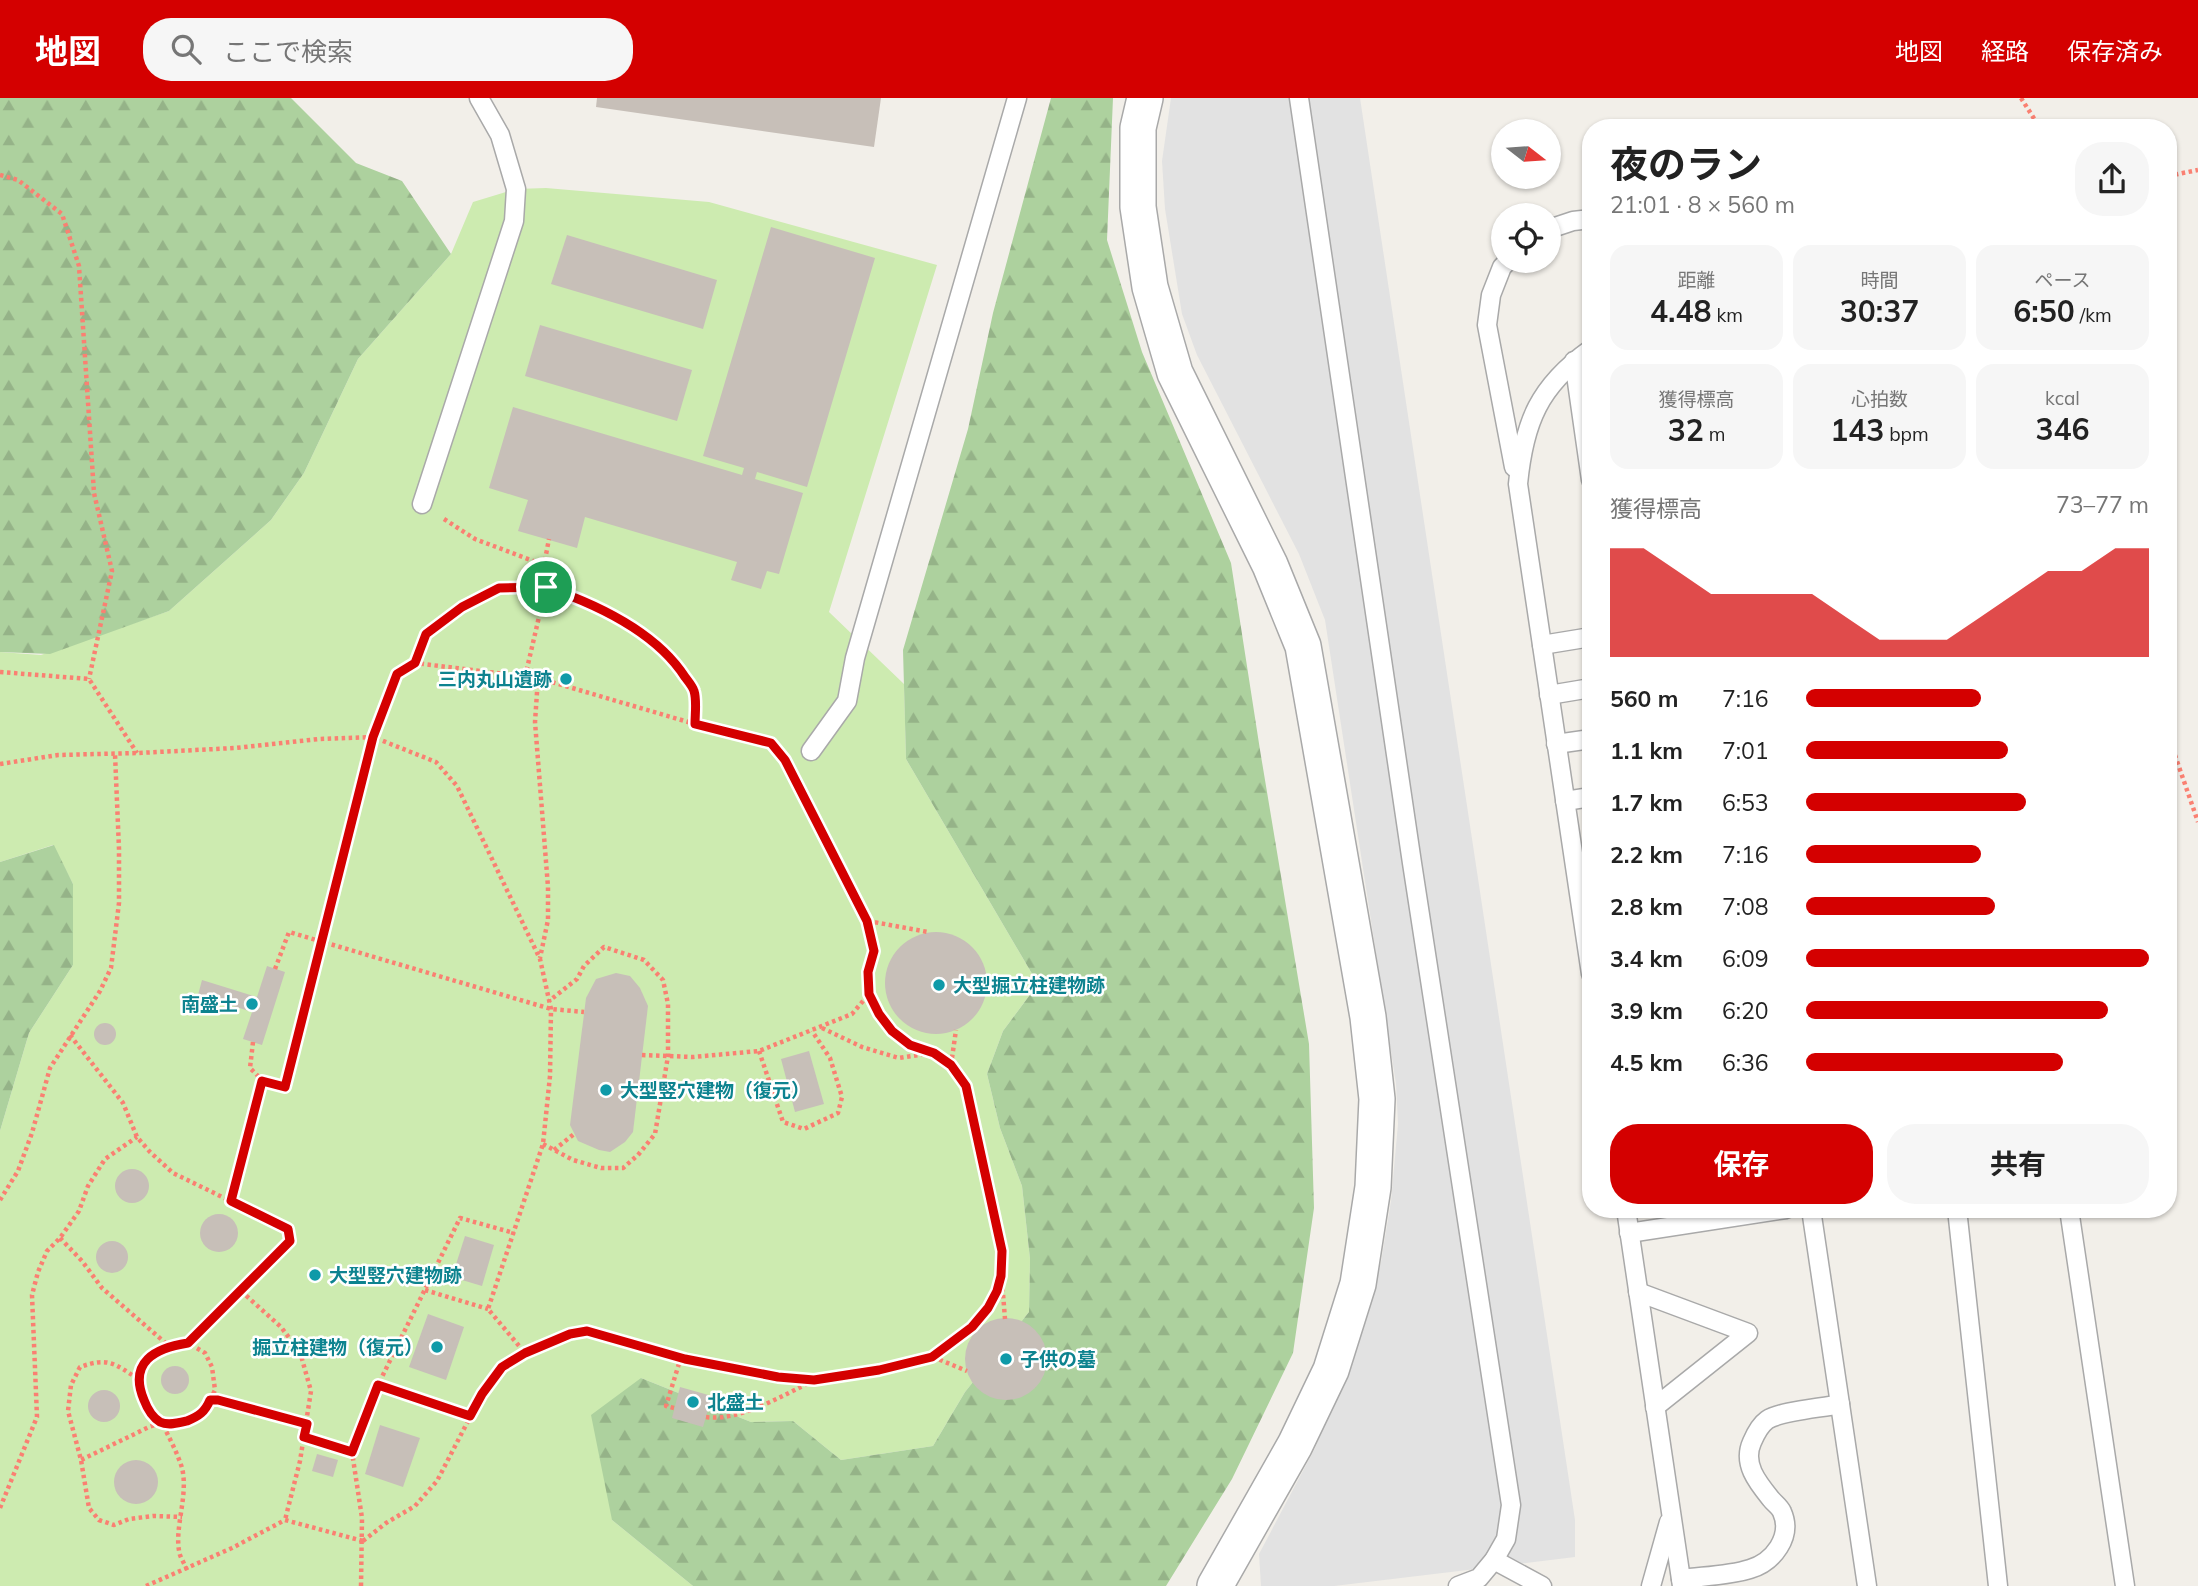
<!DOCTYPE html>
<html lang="ja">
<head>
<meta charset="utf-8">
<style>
	:root { --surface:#fff; --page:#f6f6f6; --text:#222; --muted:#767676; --accent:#d40000 }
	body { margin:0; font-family:Mulish,"Noto Sans JP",sans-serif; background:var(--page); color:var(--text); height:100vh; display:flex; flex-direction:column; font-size:26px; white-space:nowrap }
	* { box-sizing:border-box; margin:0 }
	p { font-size:23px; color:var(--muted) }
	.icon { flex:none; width:38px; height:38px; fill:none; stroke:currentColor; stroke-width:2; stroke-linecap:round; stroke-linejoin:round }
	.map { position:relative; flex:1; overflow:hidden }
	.side { position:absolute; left:1582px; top:21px; width:595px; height:1099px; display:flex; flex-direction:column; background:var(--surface); border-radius:28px; box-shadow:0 2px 5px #0004 }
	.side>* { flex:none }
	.needle { width:46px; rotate:107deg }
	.tools { position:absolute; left:1491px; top:21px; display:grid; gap:14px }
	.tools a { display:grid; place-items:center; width:70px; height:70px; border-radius:50%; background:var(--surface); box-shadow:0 2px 5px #0004; font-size:35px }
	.pin { position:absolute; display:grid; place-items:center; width:60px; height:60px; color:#fff; margin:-30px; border:4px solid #fff; border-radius:50%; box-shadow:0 2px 7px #0007 }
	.round { display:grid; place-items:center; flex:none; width:74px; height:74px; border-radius:28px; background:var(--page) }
	.headline { display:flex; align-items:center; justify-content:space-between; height:119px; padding:0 28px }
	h1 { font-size:38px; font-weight:700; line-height:52px }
	.stats { display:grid; grid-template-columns:repeat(3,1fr); gap:10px; height:119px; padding:7px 28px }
	.stats div { display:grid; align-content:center; border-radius:18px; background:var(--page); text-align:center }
	.stats b { font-size:30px; font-weight:700 }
	.stats small { font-size:19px; font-weight:400 }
	.stats p { font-size:19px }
	.chart { height:196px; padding:14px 28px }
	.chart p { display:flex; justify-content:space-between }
	.chart svg { width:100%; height:126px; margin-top:7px; fill:var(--accent); opacity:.7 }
	.action { display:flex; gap:14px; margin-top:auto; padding:14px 28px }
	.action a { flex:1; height:80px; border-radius:28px; background:var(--accent); color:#fff; font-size:28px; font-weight:700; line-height:80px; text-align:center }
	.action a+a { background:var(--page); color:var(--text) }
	ul { padding:0 28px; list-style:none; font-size:23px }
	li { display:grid; grid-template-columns:112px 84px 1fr; align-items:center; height:52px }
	li i { height:18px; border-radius:9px; background:var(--accent) }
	header { display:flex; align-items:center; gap:42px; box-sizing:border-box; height:98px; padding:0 35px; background:var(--accent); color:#fff }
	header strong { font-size:33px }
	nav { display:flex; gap:38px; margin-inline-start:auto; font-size:24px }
	.search { width:490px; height:63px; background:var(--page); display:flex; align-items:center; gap:18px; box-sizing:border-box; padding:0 24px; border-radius:28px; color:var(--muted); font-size:26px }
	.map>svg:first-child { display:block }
</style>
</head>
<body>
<header>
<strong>地図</strong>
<div class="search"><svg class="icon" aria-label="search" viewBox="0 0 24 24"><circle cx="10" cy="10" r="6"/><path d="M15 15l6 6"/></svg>ここで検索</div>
<nav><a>地図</a><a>経路</a><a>保存済み</a></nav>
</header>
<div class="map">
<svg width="2198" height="1488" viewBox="0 0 2198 1488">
	<defs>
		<pattern id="forest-firs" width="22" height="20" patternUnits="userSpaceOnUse" patternTransform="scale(1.75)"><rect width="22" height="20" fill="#add19e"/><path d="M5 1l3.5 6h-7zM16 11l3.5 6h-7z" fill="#95b388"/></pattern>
	</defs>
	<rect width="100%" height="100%" fill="#f2efe9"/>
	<!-- grass -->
	<path fill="#cdebb0" d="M546,90L709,104L937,167L829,514L904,586L906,661L1038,886L1003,933L987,976L1000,1030L1022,1088L1030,1161L1029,1214L965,1294L933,1348L841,1362L793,1323L751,1324L641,1280L612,1422L693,1488H0V1033L29,935L73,867V786L53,747L0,764V554L41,557L169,513L271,422L304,375L358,261L451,156L473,104L516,91Z"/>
	<!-- forest -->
	<g fill="url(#forest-firs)">
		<path d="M0,0H291L356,65L402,83L451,156L358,261L304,375L271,422L169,513L50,556L0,554Z"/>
		<path d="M1051,0H1113L1107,142L1142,254L1231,465L1260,652L1309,946L1314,1110L1293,1255L1232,1381L1166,1488H693L612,1422L591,1317L641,1280L751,1324L793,1323L841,1362L933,1348L965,1294L1029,1214L1030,1161L1022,1088L1000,1030L987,976L1003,933L1038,886L906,661L903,552L968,331L993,215Z"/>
		<path d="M54,747L73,786V867L29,935L0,1033V764Z"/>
	</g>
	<!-- parking -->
	<path fill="#e2e2e2" d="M1171,0H1360L1575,1422V1459L1334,1488H1261L1259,1456L1315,1350L1352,1257L1381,1164L1391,1103L1398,1026L1396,986L1325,522L1299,456L1197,257L1182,216L1165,111L1162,63Z"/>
	<!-- building -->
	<g fill="#c7bfb8">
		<path d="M597,0H881L874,49L596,9Z"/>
		<path d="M771,129L875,160L807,389L757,374L755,381L803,395L779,476L767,473L761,491L731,482L737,464L585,419L577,450L518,433L528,402L489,390L513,309L742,377L744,370L703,358Z"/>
		<path d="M567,137L717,182L703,231L551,186Z"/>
		<path d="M540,227L692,272L677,323L525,278Z"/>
		<circle cx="936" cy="885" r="51"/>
		<path d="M267,868L285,874L262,947L243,941L252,914L198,897L202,882L257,899Z"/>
		<path d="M616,875L630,878L640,890L648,908L633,1034L625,1044L610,1054L599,1052L578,1043L570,1027L586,900L596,881Z"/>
		<circle cx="105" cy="936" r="11"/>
		<path d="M809,953L824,1006L795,1014L781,961Z"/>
		<circle cx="132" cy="1088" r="17"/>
		<circle cx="219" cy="1135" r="19"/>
		<path d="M465,1138L494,1147L482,1188L452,1179Z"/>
		<circle cx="112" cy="1159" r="16"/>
		<path d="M428,1216L464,1229L446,1282L409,1269Z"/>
		<circle cx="1006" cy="1261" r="41"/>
		<circle cx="175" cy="1282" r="14"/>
		<path d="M680,1289L712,1298L703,1329L672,1320Z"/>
		<circle cx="104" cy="1308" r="16"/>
		<path d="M380,1327L420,1340L403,1389L365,1376Z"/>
		<path d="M317,1356L338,1362L333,1379L312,1373Z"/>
		<circle cx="136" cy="1384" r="22"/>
	</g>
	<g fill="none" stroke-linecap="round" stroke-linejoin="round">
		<defs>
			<g id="service">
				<path d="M1299,0L1412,765L1511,1407L1506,1441L1494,1462L1479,1480L1458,1488"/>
				<path d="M1549,131L1573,123L1591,121"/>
				<path d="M1508,163L1502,169L1491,197L1487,227L1514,369"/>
				<path d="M1591,251C1539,288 1524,324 1518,386L1591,876"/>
				<path d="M1574,263L1591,382"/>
				<path d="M422,406L514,123L516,91L500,37L479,0"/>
				<path d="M1542,547L1591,539"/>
				<path d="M1549,597L1591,590"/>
				<path d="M1556,646L1591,641"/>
				<path d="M811,653L847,603L855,560L1017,0"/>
				<path d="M1565,703L1591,699"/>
				<path d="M1626,1111L1682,1488"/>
				<path d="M1811,1111L1867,1488"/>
				<path d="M1957,1111L1998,1488"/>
				<path d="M2069,1111L2125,1488"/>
				<path d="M1629,1135L1786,1111"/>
				<path d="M1638,1194L1748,1235L1655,1309"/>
				<path d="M1494,1462L1542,1488"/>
				<path d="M1681,1481C1703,1478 1728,1478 1750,1471C1773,1464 1793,1439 1782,1414C1780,1409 1774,1405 1771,1401C1758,1385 1742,1366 1752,1344C1755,1337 1760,1327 1767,1322C1780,1313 1823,1310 1840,1306"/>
				<path d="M1651,1488L1669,1424"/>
			</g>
			<path id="minor" d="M1145,0L1138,30V109L1150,189L1175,275L1270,467L1303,548L1368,919L1377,1001L1373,1089L1358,1186L1331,1272L1295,1347L1215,1488"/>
		</defs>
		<!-- service casing -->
		<use href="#service" stroke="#a9a9a9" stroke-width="21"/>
		<!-- minor casing -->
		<use href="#minor" stroke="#a9a9a9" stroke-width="38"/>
		<!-- path -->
		<g stroke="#fa8072" stroke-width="4.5" stroke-dasharray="3.5 3.5" stroke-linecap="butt">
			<path d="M2021,0L2040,30"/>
			<path d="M0,77L18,82L62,116L79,168L94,395L112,473L89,581"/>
			<path d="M2168,78L2198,72"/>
			<path d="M444,421L475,441L544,467"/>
			<path d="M415,565L426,536L462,509L499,490L546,489L579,500L615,518L647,541L677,567L694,593L695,626"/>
			<path d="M0,574L89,581L137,655"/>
			<path d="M525,579L546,489L544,467L549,441"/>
			<path d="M538,580L535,624L548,789V822L540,860"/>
			<path d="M2168,637L2198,724"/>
			<path d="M0,666L58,657L138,655L235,650L319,641L373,639L436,664L457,688L540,861L551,911L550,978L543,1046L488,1211L525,1255"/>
			<path d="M868,823L928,834"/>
			<path d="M275,871L289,834L551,911L584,914"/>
			<path d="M822,930L862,949L899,960L933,955"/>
			<path d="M70,937L123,1005L137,1039L150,1054L173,1075L288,1131L290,1144L188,1245L205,1255L212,1269L215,1292L205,1314L173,1326L161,1325L149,1329L81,1362"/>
			<path d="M253,944L250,970L263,983"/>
			<path d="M759,953L783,1024L804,1031L838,1015L842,999L830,960L812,933"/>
			<path d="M642,957L693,959L759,953L852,916L869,896"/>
			<path d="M951,967L956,932"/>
			<path d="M543,1046L573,1062L601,1070H623L638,1057L655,1036L668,958V906L663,882L644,862L604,849L584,868L577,881L549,903"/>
			<path d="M554,1052L574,1036"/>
			<path d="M0,1102L18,1073L32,1035L50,970L100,893L111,870L119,805V751L115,656"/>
			<path d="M231,1103L263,983L285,989L373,639L397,576L415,565L538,580L695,626L771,645L784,661"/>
			<path d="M60,1140L82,1163L102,1190L169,1248"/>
			<path d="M1002,1183L1005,1221"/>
			<path d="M425,1192L488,1211"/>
			<path d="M241,1193L281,1229L300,1254L311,1293L300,1363L285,1422"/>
			<path d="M933,1259L967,1273"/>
			<path d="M138,1281C114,1265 108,1259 80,1269L71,1287L68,1313L81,1362L89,1410L99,1422L114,1427L129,1421L153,1418L182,1419"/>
			<path d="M378,1287L470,1318"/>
			<path d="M210,1302L307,1326"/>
			<path d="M674,1310L666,1308L681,1259"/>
			<path d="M706,1319C739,1324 783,1297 813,1283"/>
			<path d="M304,1339L352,1354"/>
			<path d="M0,1410L37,1319L32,1197L38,1174L47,1153L60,1140L79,1113L88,1088L105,1061L137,1039"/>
			<path d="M363,1443L386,1425L415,1408L437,1383L482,1296L502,1269L525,1255L570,1236L587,1233L685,1261L778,1279L814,1282L879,1272L932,1259L972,1229L988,1210L997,1193L1001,1178L1002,1153L966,987L951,967L934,955L910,947L892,933L879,916L869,896L868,874L874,853L868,823L790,671"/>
			<path d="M187,1472C185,1467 182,1462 180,1457C173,1432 189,1398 182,1370C179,1359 168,1336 162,1326C158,1320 151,1316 147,1310C125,1269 149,1251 188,1245"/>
			<path d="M146,1488L232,1450L285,1422L363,1443"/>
			<path d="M361,1488L362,1420L352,1354L378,1287L460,1120L514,1135"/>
		</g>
		<!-- service -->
		<use href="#service" stroke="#fff" stroke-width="18"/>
		<!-- minor -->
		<use href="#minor" stroke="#fff" stroke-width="35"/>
	</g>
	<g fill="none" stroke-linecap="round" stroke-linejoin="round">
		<defs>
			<path id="route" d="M546,489C596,506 656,534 685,579C688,583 693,589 694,593C697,602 695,616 695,626L771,645L785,662L867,823L874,853L868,874L869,896L879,916L892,933L910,947L934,955L951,967L966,988L1002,1153L1001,1178L997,1193L988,1210L972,1229L932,1259L879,1272L814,1282L778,1279L685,1261L587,1233L570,1236L525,1255L502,1269L482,1296L470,1318L378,1287L352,1354L304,1339L307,1326L218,1302H210C205,1314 199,1318 187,1323C179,1325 168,1328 160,1324C152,1319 147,1310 144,1302C128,1264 155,1250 188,1245L290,1143L288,1131L231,1103L262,983L285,989L373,639L397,576L415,565L426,536L462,509L499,490Z"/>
		</defs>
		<!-- route casing -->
		<use href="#route" stroke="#fff" stroke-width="14"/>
		<!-- route -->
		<use href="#route" stroke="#d40000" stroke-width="9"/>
	</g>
	<!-- markers -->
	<g fill="#0f9aa8" stroke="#fff" stroke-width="2.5">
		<circle cx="566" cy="581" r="7"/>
		<circle cx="939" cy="887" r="7"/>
		<circle cx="252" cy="906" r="7"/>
		<circle cx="606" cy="992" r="7"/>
		<circle cx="315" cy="1177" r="7"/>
		<circle cx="437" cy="1249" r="7"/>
		<circle cx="1006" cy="1261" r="7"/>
		<circle cx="693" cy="1304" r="7"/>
	</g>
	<g text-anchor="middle" stroke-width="5" stroke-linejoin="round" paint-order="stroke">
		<!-- culture labels -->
		<g font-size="19" font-weight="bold" fill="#0d838f" stroke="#fff" text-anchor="start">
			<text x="552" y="588" text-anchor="end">三内丸山遺跡</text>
			<text x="953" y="894">大型掘立柱建物跡</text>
			<text x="238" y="913" text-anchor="end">南盛土</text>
			<text x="620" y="999">大型竪穴建物（復元）</text>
			<text x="329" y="1184">大型竪穴建物跡</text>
			<text x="423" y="1256" text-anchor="end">掘立柱建物（復元）</text>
			<text x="1020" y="1268">子供の墓</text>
			<text x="707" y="1311">北盛土</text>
		</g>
	</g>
</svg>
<div class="tools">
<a><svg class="needle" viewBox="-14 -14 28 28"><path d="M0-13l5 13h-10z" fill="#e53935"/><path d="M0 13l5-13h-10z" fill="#767676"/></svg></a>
<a><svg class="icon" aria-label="locate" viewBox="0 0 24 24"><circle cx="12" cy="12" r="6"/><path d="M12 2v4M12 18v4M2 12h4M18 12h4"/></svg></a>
</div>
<div class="pin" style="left:546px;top:489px;background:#1e9e55"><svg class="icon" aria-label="arrive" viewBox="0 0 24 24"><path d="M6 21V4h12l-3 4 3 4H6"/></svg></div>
<section class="side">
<div class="headline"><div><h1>夜のラン</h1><p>21:01 · 8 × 560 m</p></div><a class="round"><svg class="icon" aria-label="share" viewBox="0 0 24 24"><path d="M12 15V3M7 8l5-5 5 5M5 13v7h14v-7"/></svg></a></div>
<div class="stats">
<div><p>距離</p><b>4.48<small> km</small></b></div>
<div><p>時間</p><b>30:37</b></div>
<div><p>ペース</p><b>6:50<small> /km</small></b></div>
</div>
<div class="stats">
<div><p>獲得標高</p><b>32<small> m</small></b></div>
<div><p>心拍数</p><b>143<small> bpm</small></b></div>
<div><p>kcal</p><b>346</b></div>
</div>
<div class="chart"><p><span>獲得標高</span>73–77 m</p>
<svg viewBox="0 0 160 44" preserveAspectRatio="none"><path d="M0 44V6L10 6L20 14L30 22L40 22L50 22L60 22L70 30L80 38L90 38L100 38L110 30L120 22L130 14L140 14L150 6L160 6V44z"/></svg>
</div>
<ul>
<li><b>560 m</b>7:16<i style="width:51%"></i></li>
<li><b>1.1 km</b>7:01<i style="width:59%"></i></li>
<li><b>1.7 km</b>6:53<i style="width:64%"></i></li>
<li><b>2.2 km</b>7:16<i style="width:51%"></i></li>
<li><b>2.8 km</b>7:08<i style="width:55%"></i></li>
<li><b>3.4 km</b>6:09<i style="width:100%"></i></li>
<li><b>3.9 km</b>6:20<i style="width:88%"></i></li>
<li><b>4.5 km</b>6:36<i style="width:75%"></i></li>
</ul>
<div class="action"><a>保存</a><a>共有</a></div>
</section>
</div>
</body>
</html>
